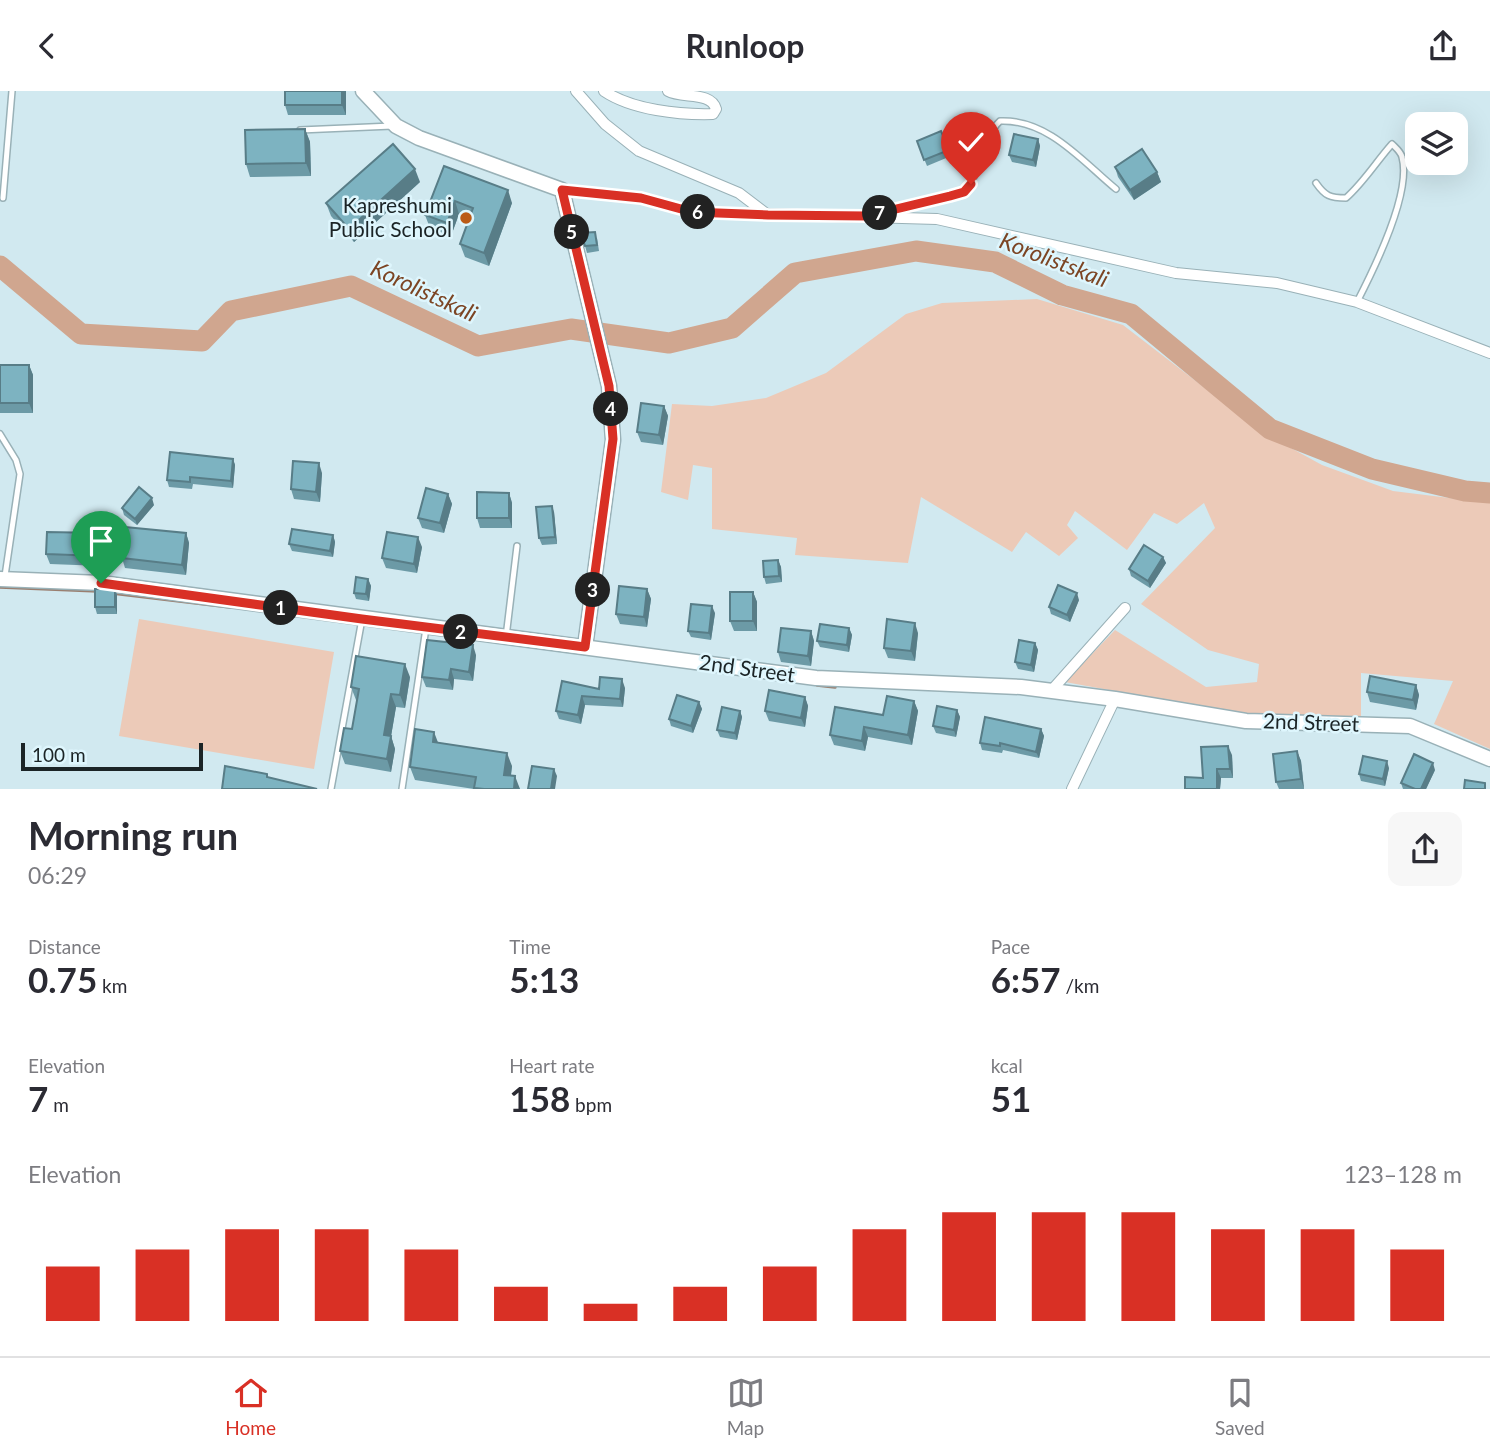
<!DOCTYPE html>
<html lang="en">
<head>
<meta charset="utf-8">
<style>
	:root { --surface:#fff; --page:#f7f7f7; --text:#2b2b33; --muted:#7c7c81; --line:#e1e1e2; --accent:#d93025 }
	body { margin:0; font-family:Lato,sans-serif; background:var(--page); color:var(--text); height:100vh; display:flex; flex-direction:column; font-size:26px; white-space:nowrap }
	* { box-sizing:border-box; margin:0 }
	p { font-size:23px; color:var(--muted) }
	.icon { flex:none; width:38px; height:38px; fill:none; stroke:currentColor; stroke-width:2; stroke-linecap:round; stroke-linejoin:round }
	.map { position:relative; height:698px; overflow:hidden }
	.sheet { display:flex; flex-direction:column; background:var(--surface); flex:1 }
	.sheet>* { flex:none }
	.tools { position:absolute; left:1405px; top:21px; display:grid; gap:14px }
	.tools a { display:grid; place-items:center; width:63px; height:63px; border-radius:14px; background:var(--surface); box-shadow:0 7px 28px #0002; font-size:35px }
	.scale { position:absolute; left:21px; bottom:18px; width:182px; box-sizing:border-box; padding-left:7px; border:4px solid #1b2426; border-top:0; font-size:19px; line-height:24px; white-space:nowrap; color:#1b2426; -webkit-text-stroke:5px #def6fd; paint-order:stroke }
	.pin { position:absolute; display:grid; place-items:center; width:60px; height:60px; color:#fff; margin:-72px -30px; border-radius:50% 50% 50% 0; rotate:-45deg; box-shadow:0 0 7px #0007 }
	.pin .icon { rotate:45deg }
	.km { position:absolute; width:35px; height:35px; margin:-18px; border-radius:50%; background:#222; color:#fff; font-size:19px; line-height:35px; text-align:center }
	.round { display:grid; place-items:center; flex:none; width:74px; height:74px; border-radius:14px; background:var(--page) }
	.summary { display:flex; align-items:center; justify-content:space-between; height:119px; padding:0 28px }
	h1 { font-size:38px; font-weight:700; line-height:52px }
	.figures { display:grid; grid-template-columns:repeat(3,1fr); gap:10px; height:119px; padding:7px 28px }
	.figures div { display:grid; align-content:center }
	.figures b { font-size:35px; font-weight:700 }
	.figures small { font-size:19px; font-weight:400 }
	.figures p { font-size:19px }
	.chart { height:196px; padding:14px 28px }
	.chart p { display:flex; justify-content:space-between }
	.chart svg { width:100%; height:126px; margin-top:7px; stroke:var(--accent); stroke-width:6 }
	header { display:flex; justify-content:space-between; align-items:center; height:91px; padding:0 28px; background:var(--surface); font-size:32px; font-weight:700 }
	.dock { display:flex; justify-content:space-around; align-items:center; height:98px; border-top:2px solid var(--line); background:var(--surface); font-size:19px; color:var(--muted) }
	.dock a { display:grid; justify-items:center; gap:4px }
	.dock .active { color:var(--accent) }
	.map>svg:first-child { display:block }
</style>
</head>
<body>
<header><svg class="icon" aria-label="back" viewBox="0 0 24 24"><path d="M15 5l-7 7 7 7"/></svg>Runloop<svg class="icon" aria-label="share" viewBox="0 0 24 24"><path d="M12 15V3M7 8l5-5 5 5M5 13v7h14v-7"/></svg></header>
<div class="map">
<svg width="1490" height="698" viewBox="0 0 1490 698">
	<rect width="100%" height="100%" fill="#d1e9f0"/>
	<!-- green -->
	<g fill="#eccab8">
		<path d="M1037,208L1123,234L1262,341L1322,374L1393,400L1490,412V658L1434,633L1453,590L1361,582V626L1241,623L1065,591L1115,539L1206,596L1257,591L1259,573L1208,559L1141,513L1215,437L1204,412L1177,433L1154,422L1127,459L1075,420L1067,434L1078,447L1059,465L1026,441L1012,461L921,406L908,472L795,464L797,447L712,438V377L693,374L688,409L661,401L672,313L712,315L766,307L826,282L906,223L942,212Z"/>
		<path d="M139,528L334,561L314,678L119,645Z"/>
	</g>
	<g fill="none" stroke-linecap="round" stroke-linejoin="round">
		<!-- stream -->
		<g stroke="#9a7f70" stroke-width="3.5">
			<path d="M0,496L98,500"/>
			<path d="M112,502L230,516"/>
			<path d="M817,594L835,596"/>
		</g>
		<!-- river -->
		<path stroke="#d0a68f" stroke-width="21" d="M0,175L81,243L202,250L231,220L351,195L478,255L571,238L669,252L732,237L795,182L916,160L995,171L1062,204L1131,223L1270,338L1372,378L1465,400L1490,402"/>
		<defs>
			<g id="lane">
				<path d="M300,39L392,35"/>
				<path d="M1316,92C1325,105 1330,107 1346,107C1364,91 1376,71 1392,53C1396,57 1401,61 1402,66C1412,102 1374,178 1357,211"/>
				<path d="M3,107L12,0"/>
				<path d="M873,123L964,101C983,80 980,49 1000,30C1048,28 1082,70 1116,98"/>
				<path d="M0,343L16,369L20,383L5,485"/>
				<path d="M506,546L517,455"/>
				<path d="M331,698L362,528"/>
				<path d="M402,698L426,537"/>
			</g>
			<g id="street">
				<path d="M576,0L605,33L639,60L739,102L768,124"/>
				<path d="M604,0C632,19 680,24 713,23L716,18C711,0 682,8 668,0"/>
				<path d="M562,99L641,107L692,121L937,128L1176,182L1277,192L1357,211L1490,262"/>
				<path d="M1051,600L1125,517"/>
				<path d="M1072,698L1115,608"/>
			</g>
			<g id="secondary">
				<path d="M363,0L396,35L419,47L562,99L609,295L613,349L585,556"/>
				<path d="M0,488L101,492L816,587L1021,596L1115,608L1246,630L1410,635L1490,668"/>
			</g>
		</defs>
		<!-- lane casing -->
		<use href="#lane" stroke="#99b1b7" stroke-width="8"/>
		<!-- street casing -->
		<use href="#street" stroke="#99b1b7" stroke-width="12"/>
		<!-- secondary casing -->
		<use href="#secondary" stroke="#99b1b7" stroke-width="17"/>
		<!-- lane -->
		<use href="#lane" stroke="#fff" stroke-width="5"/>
		<!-- street -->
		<use href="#street" stroke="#fff" stroke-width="10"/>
		<!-- secondary -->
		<use href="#secondary" stroke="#fff" stroke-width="14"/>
	</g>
	<!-- wall -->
	<g fill="#6c9aa6">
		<path d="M346,0V24H288L285,14Z"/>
		<path d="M305,38L310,51L311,85L250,86L246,73Z"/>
		<path d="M941,40L951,65L927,75L917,50Z"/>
		<path d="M1038,48L1040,55L1036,76L1012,71L1009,64Z"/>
		<path d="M444,75L512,112L489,175L465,166L460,153L470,127L459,123L451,145L430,137L425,124Z"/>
		<path d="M1115,76L1157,81L1161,91L1134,109L1118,86Z"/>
		<path d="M420,91L354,151L331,125L326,112Z"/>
		<path d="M597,147L599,160L587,162L585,155Z"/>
		<path d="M0,274H29L33,284V322H0Z"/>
		<path d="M664,315L668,325L663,354L641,351L637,341Z"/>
		<path d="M233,368L235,374L233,397L193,393L192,398L169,396L167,389Z"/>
		<path d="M322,382L320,411L294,408L291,398Z"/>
		<path d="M509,402L512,412V437H480L477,427Z"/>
		<path d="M448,403L452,413L444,442L422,437L418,427Z"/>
		<path d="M154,414L137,434L124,424L122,417Z"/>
		<path d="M554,421L557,453L542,454L539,447Z"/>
		<path d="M99,442L103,452L102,475L50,473L46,463Z"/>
		<path d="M186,442L189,452L186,484L125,477L122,467Z"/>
		<path d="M333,444L335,451L333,466L292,460L289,453Z"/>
		<path d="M422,456L417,482L386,477L382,467Z"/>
		<path d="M1163,466L1166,472L1150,497L1131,485L1129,478Z"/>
		<path d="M778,469L781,476L782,491L766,493L764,486Z"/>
		<path d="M368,488L371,495L369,510L356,508L354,502Z"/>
		<path d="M115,498L117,504V523H97L95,516Z"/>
		<path d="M647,498L651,508L647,536L620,533L616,523Z"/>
		<path d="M753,501L757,511V540H734L730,530Z"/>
		<path d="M1079,509L1070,531L1051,523L1049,516Z"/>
		<path d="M715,522L711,549L691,546L688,540Z"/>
		<path d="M849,537L852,544L849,561L820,556L817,550Z"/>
		<path d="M811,540L814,550L811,575L781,571L778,561Z"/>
		<path d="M918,542L915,570L888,567L884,557Z"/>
		<path d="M1035,552L1038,559L1034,581L1018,578L1015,571Z"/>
		<path d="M476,564L473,590L454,588L453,599L426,596L422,586Z"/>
		<path d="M410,586L405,617L396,616L391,645L395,658L391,681L345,673L340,660L352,638L357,609H356L351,596Z"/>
		<path d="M562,590L599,598L625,597L623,616L585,614L581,633L559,628L556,620Z"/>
		<path d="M1416,594L1419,604L1416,619L1370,611L1367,601Z"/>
		<path d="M805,606L808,615L805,636L769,630L765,620Z"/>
		<path d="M914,610L918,620L912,654L868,646L865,660L834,654L830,644L883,624Z"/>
		<path d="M699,611L702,618L693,642L671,635L669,628Z"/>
		<path d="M957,619L960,626L956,646L936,642L933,635Z"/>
		<path d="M740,620L742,626L737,649L720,646L717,639Z"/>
		<path d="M1041,638L1044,645L1039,667L1003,659L1002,662L982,659L980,652Z"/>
		<path d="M438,652L512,675L511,685L520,698H474L415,689L410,676Z"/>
		<path d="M1297,660L1301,670L1304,698H1279L1276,691Z"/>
		<path d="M1232,664L1233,687H1221L1220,698H1185L1203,687Z"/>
		<path d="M1389,677L1385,695L1361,690L1359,683Z"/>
		<path d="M1435,679L1426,698H1403L1401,692Z"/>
	</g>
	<!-- shaded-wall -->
	<g fill="#587d87">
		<path d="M342,0H346V24L342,14Z"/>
		<path d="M305,38L310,51L311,85L306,72Z"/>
		<path d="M1038,48L1040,55L1036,76L1033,69Z"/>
		<path d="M415,78L420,91L354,151L349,138Z"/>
		<path d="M1157,81L1161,91L1134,109L1130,99Z"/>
		<path d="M508,99L512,112L489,175L484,162Z"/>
		<path d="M455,110L459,123L451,145L447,132Z"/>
		<path d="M29,274L33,284V322L29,312Z"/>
		<path d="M664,315L668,325L663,354L659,344Z"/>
		<path d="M233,368L235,374L233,397L231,390Z"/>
		<path d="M319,372L322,382L320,411L316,401Z"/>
		<path d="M509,402L512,412V437L509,427Z"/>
		<path d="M448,403L452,413L444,442L440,432Z"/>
		<path d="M152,407L154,414L137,434L135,428Z"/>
		<path d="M552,415L554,421L557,453L555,446Z"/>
		<path d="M99,442L103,452L102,475L99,465Z"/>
		<path d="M186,442L189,452L186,484L182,474Z"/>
		<path d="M333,444L335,451L333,466L330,460Z"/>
		<path d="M418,446L422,456L417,482L414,473Z"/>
		<path d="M1163,466L1166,472L1150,497L1148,490Z"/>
		<path d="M778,469L781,476L782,491L779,485Z"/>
		<path d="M368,488L371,495L369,510L366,503Z"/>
		<path d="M115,498L117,504V523L115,516Z"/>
		<path d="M647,498L651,508L647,536L644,526Z"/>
		<path d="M753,501L757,511V540L753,530Z"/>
		<path d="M1077,502L1079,509L1070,531L1067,524Z"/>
		<path d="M712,515L715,522L711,549L709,542Z"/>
		<path d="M915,532L918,542L915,570L911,560Z"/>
		<path d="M849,537L852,544L849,561L847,554Z"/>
		<path d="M811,540L814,550L811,575L808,565Z"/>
		<path d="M1035,552L1038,559L1034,581L1031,574Z"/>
		<path d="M473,554L476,564L473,590L469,581Z"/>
		<path d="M405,573L410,586L405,617L400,604Z"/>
		<path d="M451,578L454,588L453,599L449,589Z"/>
		<path d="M622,588L625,597L623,616L620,608Z"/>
		<path d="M1416,594L1419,604L1416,619L1413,609Z"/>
		<path d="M391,603L396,616L389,657L384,644Z"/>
		<path d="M582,605L585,614L581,633L578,624Z"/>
		<path d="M805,606L808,615L805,636L801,627Z"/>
		<path d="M914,610L918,620L912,654L908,644Z"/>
		<path d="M699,611L702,618L693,642L691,635Z"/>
		<path d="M957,619L960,626L956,646L954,639Z"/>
		<path d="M740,620L742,626L737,649L735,642Z"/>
		<path d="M864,636L868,646L865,660L862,650Z"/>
		<path d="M1041,638L1044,645L1039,667L1036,661Z"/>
		<path d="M434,641L439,654L433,651Z"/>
		<path d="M391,645L395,658L391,681L387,668Z"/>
		<path d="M1228,655L1232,664L1233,687L1230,678Z"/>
		<path d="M1297,660L1301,670L1304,698L1301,688Z"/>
		<path d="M507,662L512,675L509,697L504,684Z"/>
		<path d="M1387,670L1389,677L1385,695L1383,688Z"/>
		<path d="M1433,672L1435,679L1426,698H1421Z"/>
		<path d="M554,678L557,685L555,698H551Z"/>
		<path d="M1217,678L1221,687L1220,698H1217Z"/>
		<path d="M515,685L520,698H514Z"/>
	</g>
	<!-- building -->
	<g fill="#7db3c1" stroke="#587d87" stroke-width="2">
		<rect x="285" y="0" width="57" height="14"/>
		<path d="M305,38L306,72L246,73L245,39Z"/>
		<path d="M941,40L949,59L924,69L917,50Z"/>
		<path d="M1014,43L1038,48L1033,69L1009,64Z"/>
		<path d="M393,53L415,78L349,138L326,112Z"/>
		<path d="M1142,58L1157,81L1130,99L1115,76Z"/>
		<path d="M444,75L508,99L484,162L460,153L473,117L455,110L447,132L425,124Z"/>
		<path d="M595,141L597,154L585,155L581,142Z"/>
		<rect x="0" y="274" width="29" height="38"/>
		<path d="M641,312L664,315L659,344L637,341Z"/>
		<path d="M170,361L233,368L231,390L190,386V391L167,389Z"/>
		<path d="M293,370L319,372L316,401L291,398Z"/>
		<path d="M139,396L152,407L135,428L122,417Z"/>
		<path d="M426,397L448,403L440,432L418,427Z"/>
		<path d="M477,401L509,402V427H477Z"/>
		<path d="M552,415L555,446L539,447L536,416Z"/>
		<path d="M125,436L186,442L182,474L122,467Z"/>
		<path d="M292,438L333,444L330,460L289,453Z"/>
		<path d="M47,441L99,442V465L46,463Z"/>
		<path d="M387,441L418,446L414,473L382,467Z"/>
		<path d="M1144,454L1163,466L1148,490L1129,478Z"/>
		<path d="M778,469L779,485L764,486L763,470Z"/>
		<path d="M356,486L368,488L366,503L354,502Z"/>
		<path d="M1058,494L1077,502L1067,524L1049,516Z"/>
		<path d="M619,495L647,498L644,526L616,523Z"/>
		<rect x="95" y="498" width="20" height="18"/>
		<rect x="730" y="501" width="23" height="29"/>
		<path d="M691,513L712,515L709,542L688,540Z"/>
		<path d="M887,528L915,532L911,560L884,557Z"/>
		<path d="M820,533L849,537L847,554L817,550Z"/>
		<path d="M781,537L811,540L808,565L778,561Z"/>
		<path d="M427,549L473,554L469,581L451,578L449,589L422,586Z"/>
		<path d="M1019,549L1035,552L1031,574L1015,571Z"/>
		<path d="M356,565L405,573L400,604L391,603L384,644L391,645L387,668L340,660L344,637L352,638L359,598L351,596Z"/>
		<path d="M1370,585L1416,594L1413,609L1367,601Z"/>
		<path d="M600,586L622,588L620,608L582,605L578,624L556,620L562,590L599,598Z"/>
		<path d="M769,599L805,606L801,627L765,620Z"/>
		<path d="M677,604L699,611L691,635L669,628Z"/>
		<path d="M887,605L914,610L908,644L864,636L862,650L830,644L835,616L883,624Z"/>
		<path d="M937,615L957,619L954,639L933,635Z"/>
		<path d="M722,616L740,620L735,642L717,639Z"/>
		<path d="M985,626L1041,638L1036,661L1000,652V655L980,652Z"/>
		<path d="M415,638L434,641L433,651L507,662L504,684L515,685L514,698H484L474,697L476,686L410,676Z"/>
		<path d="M1228,655L1230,678H1217V698H1185V686L1203,687L1201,656Z"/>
		<path d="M1297,660L1301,688L1276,691L1273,663Z"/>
		<path d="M1414,663L1433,672L1421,698H1415L1401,692Z"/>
		<path d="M1363,665L1387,670L1383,688L1359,683Z"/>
		<path d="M225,675L267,683V686L317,698H222Z"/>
		<path d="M532,675L554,678L551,698H528Z"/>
		<path d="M1465,689L1485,692V698H1464Z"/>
	</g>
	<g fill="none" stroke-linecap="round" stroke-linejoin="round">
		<defs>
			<path id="route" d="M101,492L362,528L585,556L613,348L609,295L562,99L641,107L692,121L768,124L867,125L950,105L964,101L971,93"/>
		</defs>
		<!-- route casing -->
		<use href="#route" stroke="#fff" stroke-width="14"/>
		<!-- route -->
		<use href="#route" stroke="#d93025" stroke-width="9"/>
	</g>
	<!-- markers -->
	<circle fill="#bb5b16" stroke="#def6fd" stroke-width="2.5" cx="466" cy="127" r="7"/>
	<g text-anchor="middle" stroke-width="5" stroke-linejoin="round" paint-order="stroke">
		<!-- poi labels -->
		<g font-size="21" fill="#1b2426" stroke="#def6fd" text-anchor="end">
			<text x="452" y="122">Kapreshumi<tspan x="452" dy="24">Public School</tspan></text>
		</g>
		<!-- street labels -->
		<g font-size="21" fill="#1b2426" stroke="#def6fd">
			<text transform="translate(747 578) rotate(8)" y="7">2nd Street</text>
			<text transform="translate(1311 632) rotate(2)" y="7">2nd Street</text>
		</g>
		<!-- water labels -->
		<g font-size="23" font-style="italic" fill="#7c4524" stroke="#def6fd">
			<text transform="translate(1054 169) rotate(21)" y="8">Korolistskali</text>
			<text transform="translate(424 200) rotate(25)" y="8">Korolistskali</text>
		</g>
	</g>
</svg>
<div class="tools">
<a><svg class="icon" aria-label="layers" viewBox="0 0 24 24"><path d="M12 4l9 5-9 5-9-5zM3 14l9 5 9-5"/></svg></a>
</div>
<div class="scale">100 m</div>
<div class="pin" style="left:101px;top:492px;background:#1e9e55"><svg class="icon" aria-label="arrive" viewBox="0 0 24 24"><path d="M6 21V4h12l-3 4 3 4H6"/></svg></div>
<div class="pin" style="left:971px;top:93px;background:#d93025"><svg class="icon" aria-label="check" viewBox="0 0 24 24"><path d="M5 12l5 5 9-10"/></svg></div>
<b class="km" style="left:281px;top:517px">1</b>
<b class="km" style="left:461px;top:541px">2</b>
<b class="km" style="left:593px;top:499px">3</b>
<b class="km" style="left:611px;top:318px">4</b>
<b class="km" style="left:572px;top:141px">5</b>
<b class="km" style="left:698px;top:121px">6</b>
<b class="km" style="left:880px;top:122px">7</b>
</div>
<section class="sheet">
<div class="summary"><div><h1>Morning run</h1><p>06:29</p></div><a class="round"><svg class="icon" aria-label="share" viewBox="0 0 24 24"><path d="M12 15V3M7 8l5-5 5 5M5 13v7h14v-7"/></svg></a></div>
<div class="figures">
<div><p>Distance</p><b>0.75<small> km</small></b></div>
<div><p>Time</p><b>5:13</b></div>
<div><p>Pace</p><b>6:57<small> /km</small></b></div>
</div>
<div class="figures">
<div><p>Elevation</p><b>7<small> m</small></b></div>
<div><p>Heart rate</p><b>158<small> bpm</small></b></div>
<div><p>kcal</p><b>51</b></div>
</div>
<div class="chart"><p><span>Elevation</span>123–128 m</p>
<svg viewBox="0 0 160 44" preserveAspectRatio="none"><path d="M5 44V25M15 44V19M25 44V12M35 44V12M45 44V19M55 44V32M65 44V38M75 44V32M85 44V25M95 44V12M105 44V6M115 44V6M125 44V6M135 44V12M145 44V12M155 44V19"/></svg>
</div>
</section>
<nav class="dock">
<a class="active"><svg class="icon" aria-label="home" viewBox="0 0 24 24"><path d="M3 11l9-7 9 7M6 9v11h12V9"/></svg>Home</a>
<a><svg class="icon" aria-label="map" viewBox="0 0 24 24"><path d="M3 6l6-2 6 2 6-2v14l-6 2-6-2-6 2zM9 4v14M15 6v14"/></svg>Map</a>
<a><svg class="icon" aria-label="saved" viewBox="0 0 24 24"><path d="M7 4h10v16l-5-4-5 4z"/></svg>Saved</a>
</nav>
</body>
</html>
